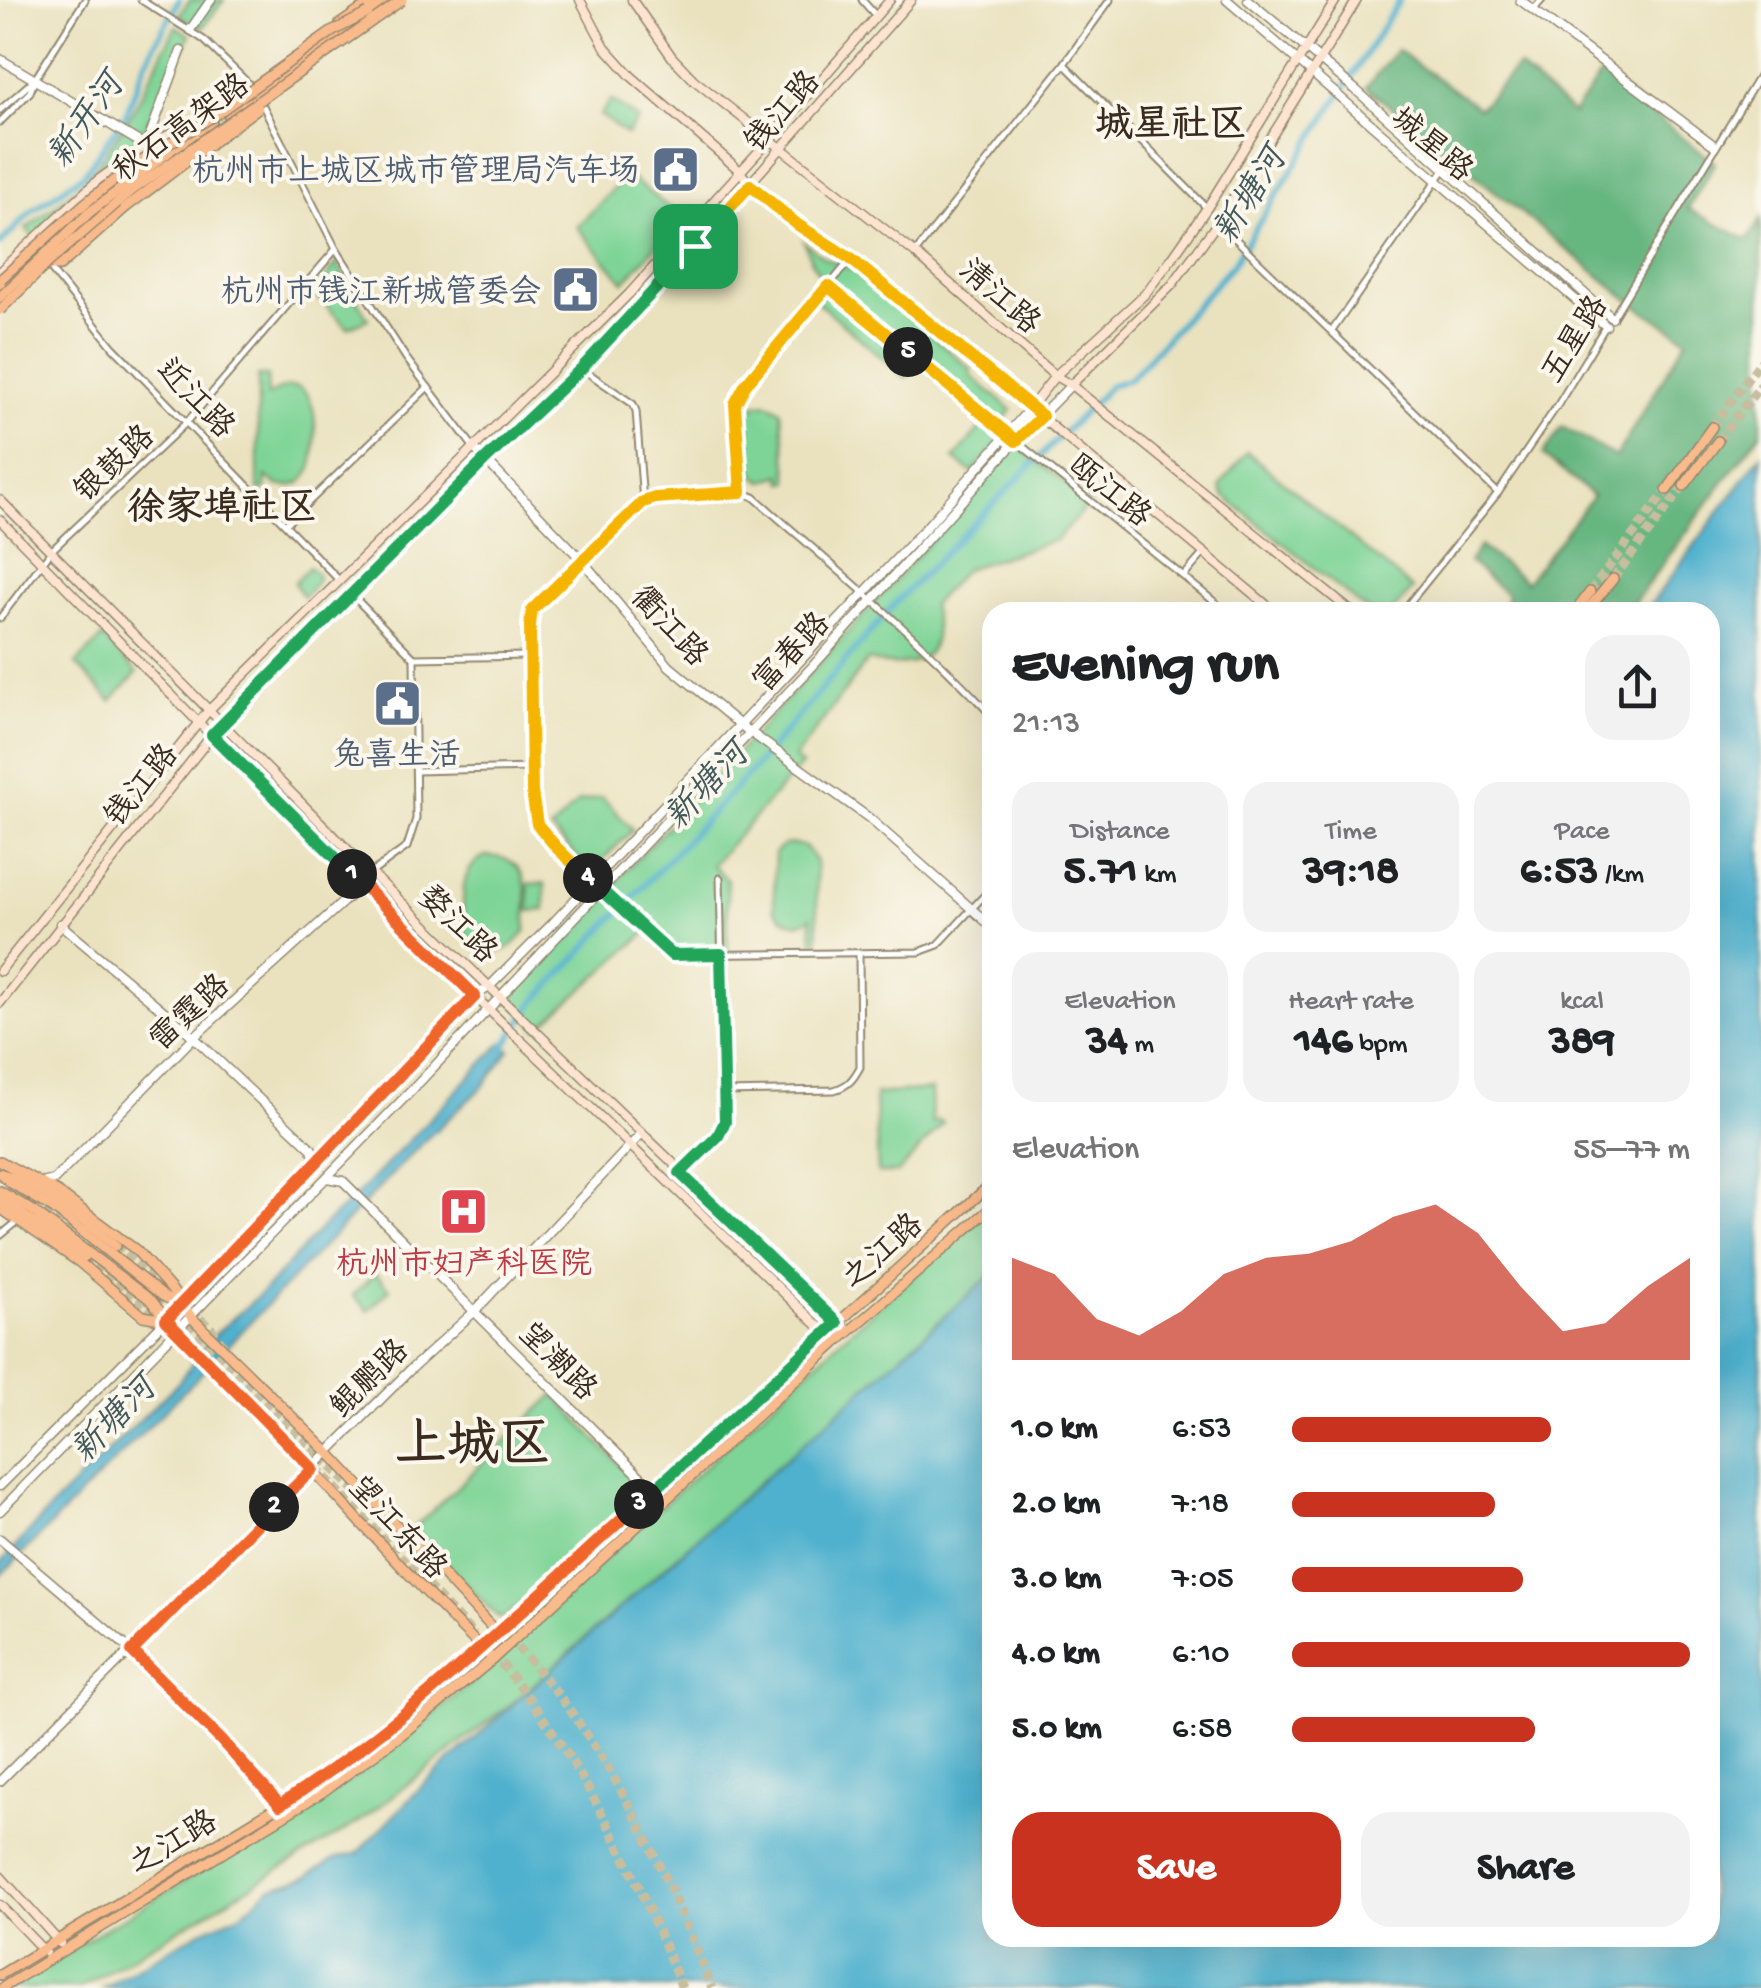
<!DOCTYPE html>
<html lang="en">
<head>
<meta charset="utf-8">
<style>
	:root { --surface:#fff; --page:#f2f2f2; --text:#202124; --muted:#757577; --accent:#c8321e }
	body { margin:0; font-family:"Gochi Hand","LXGW WenKai TC",sans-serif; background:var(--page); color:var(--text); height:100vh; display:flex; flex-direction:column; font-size:38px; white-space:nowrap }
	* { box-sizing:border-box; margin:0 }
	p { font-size:32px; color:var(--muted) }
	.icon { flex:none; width:55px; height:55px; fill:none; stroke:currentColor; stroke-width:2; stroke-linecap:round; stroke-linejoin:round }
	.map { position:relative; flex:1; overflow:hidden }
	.drawer { position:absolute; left:982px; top:602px; width:738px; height:1345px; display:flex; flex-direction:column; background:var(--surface); border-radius:30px; box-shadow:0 10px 40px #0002 }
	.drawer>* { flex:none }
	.pin { position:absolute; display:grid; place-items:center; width:85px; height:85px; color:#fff; margin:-42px; border-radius:20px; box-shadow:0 5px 15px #0006 }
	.km { position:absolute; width:50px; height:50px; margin:-25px; border-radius:50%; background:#222; color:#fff; font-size:28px; line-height:50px; text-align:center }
	.round { display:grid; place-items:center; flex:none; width:105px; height:105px; border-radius:30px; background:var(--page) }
	.head { display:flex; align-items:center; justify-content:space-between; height:170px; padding:0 30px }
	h1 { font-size:55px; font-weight:700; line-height:75px }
	.figures { display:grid; grid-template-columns:repeat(3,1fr); gap:15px; height:170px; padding:10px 30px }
	.figures div { display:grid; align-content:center; border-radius:25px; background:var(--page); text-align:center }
	.figures b { font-size:42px; font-weight:700 }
	.figures small { font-size:28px; font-weight:400 }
	.figures p { font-size:28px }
	.chart { height:280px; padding:20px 30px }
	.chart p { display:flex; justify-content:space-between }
	.chart svg { width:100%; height:180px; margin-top:10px; fill:var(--accent); opacity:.7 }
	.cta { display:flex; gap:20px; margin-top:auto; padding:20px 30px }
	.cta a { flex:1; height:115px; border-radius:30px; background:var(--accent); color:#fff; font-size:40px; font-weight:700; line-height:115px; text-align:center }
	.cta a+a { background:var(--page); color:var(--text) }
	ul { padding:0 30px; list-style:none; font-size:32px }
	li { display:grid; grid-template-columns:160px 120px 1fr; align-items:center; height:75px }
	li i { height:25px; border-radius:12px; background:var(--accent) }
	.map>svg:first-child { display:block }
</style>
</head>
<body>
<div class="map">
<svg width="1761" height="1988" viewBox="0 0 1761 1988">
	<rect width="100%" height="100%" fill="#fbf7ec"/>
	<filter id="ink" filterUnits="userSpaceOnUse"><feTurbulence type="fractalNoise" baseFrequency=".01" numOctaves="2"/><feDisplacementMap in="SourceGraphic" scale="20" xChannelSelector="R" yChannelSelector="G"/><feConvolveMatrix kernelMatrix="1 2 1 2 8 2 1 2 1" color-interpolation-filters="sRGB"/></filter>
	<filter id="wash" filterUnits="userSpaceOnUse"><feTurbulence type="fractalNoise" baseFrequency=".0048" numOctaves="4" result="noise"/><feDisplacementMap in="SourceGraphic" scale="40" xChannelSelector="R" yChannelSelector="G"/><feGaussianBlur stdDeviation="2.25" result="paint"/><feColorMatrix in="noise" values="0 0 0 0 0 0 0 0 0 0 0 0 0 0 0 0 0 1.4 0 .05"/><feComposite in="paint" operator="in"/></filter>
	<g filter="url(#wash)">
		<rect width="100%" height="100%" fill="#eae2bf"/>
		<!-- green -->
		<g fill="#7ed497" stroke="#5c7f5a" stroke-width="2.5">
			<path d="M190,0H224L202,28L179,15Z"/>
			<path d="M176,26L190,35L122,176L44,248L26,229L88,180L131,115Z"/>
			<path d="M611,100L638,119L627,135L600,115Z"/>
			<path d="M627,175L681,217L624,282L577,227Z"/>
			<path d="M804,242L824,258L852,269L971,369L970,375L1012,410L998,426L1008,434L972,473L954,459L988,419L921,363L906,378L816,301L828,286L813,265Z"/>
			<path d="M337,263L368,319L348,328L313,293Z"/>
			<path d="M258,376H267L268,396C306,371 316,402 315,435C315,462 312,492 277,485L266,476L265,490H258Z"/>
			<path d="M768,403L781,411L789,482H783L782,475L763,481L753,474L748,413L757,404Z"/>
			<path d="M1017,445L1090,503L1056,540L965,569L931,606C948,658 913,673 868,660L794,759L801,765L712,865L727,879L728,956H678L649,930L538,1029L506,997L756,733Z"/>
			<path d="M1247,452L1413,589L1391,612H1369L1223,495L1220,486Z"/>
			<path d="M309,567L318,575L317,582L303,597L294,583Z"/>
			<path d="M103,637L137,673L111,701L76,664Z"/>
			<path d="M602,797L633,830L591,871L551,830L578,802Z"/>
			<path d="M795,844L806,847L816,862L818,941H813L811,917C797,929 785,922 774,909L775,853L784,845Z"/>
			<path d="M485,856C534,856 526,894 526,931C513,947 506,953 484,953L465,935C464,906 455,871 485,856Z"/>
			<path d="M545,883V910L529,911L528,884Z"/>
			<path d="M931,1090L932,1123L938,1120L943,1123L898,1173H878L875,1094Z"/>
			<path d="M992,1207V1274L520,1697L359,1822L80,1988H6L270,1830L358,1775L402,1741L490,1666L849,1332Z"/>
			<path d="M375,1274L390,1289L368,1311L353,1295Z"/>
			<path d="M554,1395L636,1482L640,1491L637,1500L585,1553L505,1617L499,1618L412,1530Z"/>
		</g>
		<!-- forest -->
		<path fill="#66b680" stroke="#50704f" stroke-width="2.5" d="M1397,50L1479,108L1518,67L1573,114L1601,74L1715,163L1688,209L1748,240L1761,219V432L1627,612H1498L1508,595L1469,562L1480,546L1526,582L1593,496L1543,455L1562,427L1616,457L1687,339L1634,304L1366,87Z"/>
		<!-- water -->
		<g fill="#4fb1ce" stroke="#456e76" stroke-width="2.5">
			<path d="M1761,455V1988H103L199,1932L241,1914L269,1889L306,1877L334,1859L358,1853L423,1785L992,1274V1938H1710V612H1645Z"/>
			<path d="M502,1043L510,1050L482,1088L426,1139L198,1377L0,1576V1564L59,1499L179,1382C192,1365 202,1348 218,1332C234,1316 254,1302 270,1284C296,1256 322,1224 352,1200Z"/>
		</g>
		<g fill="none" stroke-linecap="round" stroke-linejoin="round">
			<!-- canal -->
			<g stroke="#4fb1ce" stroke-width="6">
				<path d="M0,244L32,211L84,174L126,114L146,61L179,0"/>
				<path d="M502,1050L533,1004L752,770L897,601L1111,385L1130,379L1233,264L1400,0"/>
			</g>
		</g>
	</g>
	<g filter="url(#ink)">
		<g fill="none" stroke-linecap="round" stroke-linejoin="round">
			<!-- primary-tunnel -->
			<g stroke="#c7bd9f" stroke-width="9" stroke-dasharray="9 4.5" stroke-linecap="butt">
				<path d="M1712,427L1761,361"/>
				<path d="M1718,441L1761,385"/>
				<path d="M1613,579L1684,486"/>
				<path d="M1590,592L1667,490"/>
			</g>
			<!-- trunk-tunnel -->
			<g stroke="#c7bd9f" stroke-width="9" stroke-dasharray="9 4.5" stroke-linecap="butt">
				<path d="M43,1213L110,1264"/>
				<path d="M115,1246L171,1294"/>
				<path d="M84,1257L165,1327L238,1397"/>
				<path d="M158,1296L403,1538"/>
				<path d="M190,1310L211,1328L224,1346"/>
				<path d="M279,1428L474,1635"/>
				<path d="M498,1628C602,1727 659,1857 712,1988"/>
				<path d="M492,1653C579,1752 633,1867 682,1988"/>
			</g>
			<defs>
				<g id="minor">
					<path d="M141,0L204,40L251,86"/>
					<path d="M862,0L876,16"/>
					<path d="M1533,10L1542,0"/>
					<path d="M1065,65L1207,208"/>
					<path d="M259,98L336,249L406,358L474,448"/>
					<path d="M0,110L33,81"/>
					<path d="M0,122L30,92L35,79L85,0"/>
					<path d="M1218,222L1498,493"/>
					<path d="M915,253L1064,64L1110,0"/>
					<path d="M48,266L113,347L338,579"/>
					<path d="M828,286L1008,434"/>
					<path d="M1612,319L1761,73"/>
					<path d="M1332,331L1444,170"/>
					<path d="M581,368L633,404L636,411L643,502"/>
					<path d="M1016,441L1227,612"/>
					<path d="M741,492L735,404L740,393L851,259"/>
					<path d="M286,524L428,387"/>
					<path d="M1184,576L1203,554"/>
					<path d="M353,596L414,658"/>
					<path d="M1402,612L1498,493L1559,403L1605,327"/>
					<path d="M0,618L52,550L187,422L336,249"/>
					<path d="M414,658L530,656"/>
					<path d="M992,716C919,637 835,568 754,497L741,492L655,498L643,502L533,610L529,625L532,793L537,824L577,868L671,955L919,952L938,945L992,887"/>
					<path d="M416,771L531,768"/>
					<path d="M371,873L407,847L416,819L414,658"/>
					<path d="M725,1092L834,1090C848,1086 853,1080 860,1067L859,953"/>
					<path d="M681,1172L718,1136L725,1122L720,878"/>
					<path d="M0,1236L17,1222"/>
				</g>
				<g id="tertiary">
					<path d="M1227,0L1606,326"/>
					<path d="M1248,0L1356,90L1612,318"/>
					<path d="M1520,0L1715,146"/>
					<path d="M190,30L211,0"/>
					<path d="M0,59L146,146L155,158"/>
					<path d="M146,146L181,51"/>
					<path d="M474,448L582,560L669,666L739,724L869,818L992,927"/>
					<path d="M60,924L185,1029L312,1149L316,1164"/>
					<path d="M327,1178L343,1181L654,1490"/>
					<path d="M42,1183L54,1180L194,1037L363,884"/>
					<path d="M0,1486L166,1320L475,996L489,987L551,925L930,523L1031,407"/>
					<path d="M0,1511L413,1089L812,667L1016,441L1071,385"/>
					<path d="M0,1539L132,1651L221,1740L280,1805"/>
					<path d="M0,1781L409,1371L475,1311L642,1133"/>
				</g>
				<g id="secondary">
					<path d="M580,0L605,47L631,76L739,170C766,209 812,234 851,259L1275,612"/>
					<path d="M632,0L672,57L694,80L915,253L1055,376L1071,385L1352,612"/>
					<path d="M0,271L98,180L146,146L207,116"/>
					<path d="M1071,385L1172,285L1218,222L1357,0"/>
					<path d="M1031,407L1055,376L1145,294L1172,258L1207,208L1336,0"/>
					<path d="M0,500L371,873L849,1332"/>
					<path d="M0,520L198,722L488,1009L836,1343"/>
					<path d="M0,971L208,711L629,294L770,139L890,0"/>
					<path d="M0,1003L212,735L646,302L911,0"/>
					<path d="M0,1876L60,1943"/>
					<path d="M0,1905L45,1952"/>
				</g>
				<g id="primary">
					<path d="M340,24L375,0"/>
					<path d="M229,117L290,74"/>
					<path d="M0,289L96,199"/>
					<path d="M1684,486L1718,441"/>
					<path d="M1667,490L1712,427"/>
					<path d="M1575,612L1590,592"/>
					<path d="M1586,612L1613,579"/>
					<path d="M0,1161L59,1193L136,1250L172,1290L192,1318L329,1453L498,1634"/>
					<path d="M0,1173L11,1183L54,1209L163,1296L179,1304"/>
					<path d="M0,1191L32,1210L152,1301L166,1320C280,1427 379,1550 493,1659"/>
					<path d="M0,1208L79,1262L143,1316L166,1320"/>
					<path d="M0,1975L280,1805L369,1743L467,1660L992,1183"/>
					<path d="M2,1988L321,1793L401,1735L493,1659L836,1343L992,1207"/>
				</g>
				<g id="trunk">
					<path d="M364,15L387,0"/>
					<path d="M266,84L348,27"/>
					<path d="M169,152L212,121"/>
					<path d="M48,266H60L125,208"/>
					<path d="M2,1174C44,1185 81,1220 115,1246"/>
					<path d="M0,1199L84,1257"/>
				</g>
			</defs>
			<!-- minor casing -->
			<use href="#minor" stroke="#92866e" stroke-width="9"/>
			<!-- tertiary casing -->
			<use href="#tertiary" stroke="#92866e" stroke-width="11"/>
			<!-- secondary casing -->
			<use href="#secondary" stroke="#92866e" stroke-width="11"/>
			<!-- primary casing -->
			<use href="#primary" stroke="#92866e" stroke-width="12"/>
			<!-- trunk casing -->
			<use href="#trunk" stroke="#92866e" stroke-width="12"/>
			<!-- minor -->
			<use href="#minor" stroke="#fff" stroke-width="5"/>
			<!-- tertiary -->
			<use href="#tertiary" stroke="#fff" stroke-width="8"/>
			<!-- secondary -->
			<use href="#secondary" stroke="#fde4d1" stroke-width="8"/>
			<!-- primary -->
			<use href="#primary" stroke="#fabb8c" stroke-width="9"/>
			<!-- trunk -->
			<use href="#trunk" stroke="#fabb8c" stroke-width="9"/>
			<defs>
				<g id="trunk-bridge">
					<path d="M125,208L258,108"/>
					<path d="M1,279L84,204L127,170L212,117L333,31L368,13"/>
					<path d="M0,297L90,212L169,152"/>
					<path d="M0,310L49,262L131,191L402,0"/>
				</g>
			</defs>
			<!-- trunk-bridge casing -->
			<use href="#trunk-bridge" stroke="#92866e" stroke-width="12" stroke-linecap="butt"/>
			<!-- trunk-bridge -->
			<use href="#trunk-bridge" stroke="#fabb8c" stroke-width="9"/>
		</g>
	</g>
	<g fill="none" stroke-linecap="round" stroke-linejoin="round" filter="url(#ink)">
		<defs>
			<path id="split-1" d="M352,874L212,735L484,461L582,368L695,246"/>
			<path id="split-2" d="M274,1507L313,1469L166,1320L475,996L352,874"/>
			<path id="split-3" d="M274,1507L132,1651L221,1740L280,1805C412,1720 523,1608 639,1504"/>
			<path id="split-4" d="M588,878L672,955L721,954L725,1122L718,1136L680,1173L837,1323L639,1504"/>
			<path id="split-5" d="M588,878L557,848L537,824L532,792L530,625L532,610L643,502L655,498L741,492L735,404L746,384L828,286L908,352"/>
			<path id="split-6" d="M695,246L750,185L798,225L851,259L1042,416L1016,441L908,352"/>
		</defs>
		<!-- split-1 casing -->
		<use href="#split-1" stroke="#fff" stroke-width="20"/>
		<!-- split-2 casing -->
		<use href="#split-2" stroke="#fff" stroke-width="20"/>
		<!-- split-3 casing -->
		<use href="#split-3" stroke="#fff" stroke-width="20"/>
		<!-- split-4 casing -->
		<use href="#split-4" stroke="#fff" stroke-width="20"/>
		<!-- split-5 casing -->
		<use href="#split-5" stroke="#fff" stroke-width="20"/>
		<!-- split-6 casing -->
		<use href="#split-6" stroke="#fff" stroke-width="20"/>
		<!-- split-1 -->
		<use href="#split-1" stroke="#22a559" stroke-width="12"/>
		<!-- split-2 -->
		<use href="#split-2" stroke="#f0652b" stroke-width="12"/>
		<!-- split-3 -->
		<use href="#split-3" stroke="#f0652b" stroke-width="12"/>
		<!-- split-4 -->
		<use href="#split-4" stroke="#22a559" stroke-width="12"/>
		<!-- split-5 -->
		<use href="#split-5" stroke="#f5b400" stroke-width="12"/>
		<!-- split-6 -->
		<use href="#split-6" stroke="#f5b400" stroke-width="12"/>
	</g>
	<!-- icons -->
	<defs>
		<symbol id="civic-square" viewBox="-11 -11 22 22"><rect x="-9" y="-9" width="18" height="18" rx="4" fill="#5c6f8a" stroke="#fbf7ec"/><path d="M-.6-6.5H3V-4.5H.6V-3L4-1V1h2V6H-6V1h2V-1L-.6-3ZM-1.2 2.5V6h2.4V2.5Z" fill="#fff"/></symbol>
		<symbol id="hospital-square" viewBox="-11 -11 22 22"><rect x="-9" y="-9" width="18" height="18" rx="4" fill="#e0444e" stroke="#fbf7ec"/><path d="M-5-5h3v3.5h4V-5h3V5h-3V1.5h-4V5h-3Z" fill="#fff"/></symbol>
	</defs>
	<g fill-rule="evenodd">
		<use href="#civic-square" x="648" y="142" width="55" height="55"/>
		<use href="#civic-square" x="548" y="262" width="55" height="55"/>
		<use href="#civic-square" x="370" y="676" width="55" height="55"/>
		<use href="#hospital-square" x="436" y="1184" width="55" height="55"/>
	</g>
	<g text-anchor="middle" stroke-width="8" stroke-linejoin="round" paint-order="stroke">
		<!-- street labels -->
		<g font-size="32" fill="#3b2a1e" stroke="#fbf7ec">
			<text transform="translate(781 110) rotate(-49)" y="11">钱江路</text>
			<text transform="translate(180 126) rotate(-36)" y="11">秋石高架路</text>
			<text transform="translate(1433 143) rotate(40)" y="11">城星路</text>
			<text transform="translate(1001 295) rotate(41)" y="11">清江路</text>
			<text transform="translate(1573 338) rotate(-58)" y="11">五星路</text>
			<text transform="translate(197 397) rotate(46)" y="11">近江路</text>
			<text transform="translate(113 462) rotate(-43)" y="11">银鼓路</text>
			<text transform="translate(1111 489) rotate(39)" y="11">瓯江路</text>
			<text transform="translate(671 625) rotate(47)" y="11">衢江路</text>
			<text transform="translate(790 651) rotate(-47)" y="11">富春路</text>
			<text transform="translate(140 784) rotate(-51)" y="11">钱江路</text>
			<text transform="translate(459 923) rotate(44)" y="11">婺江路</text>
			<text transform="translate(188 1011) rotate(-43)" y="11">雷霆路</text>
			<text transform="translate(881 1250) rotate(-42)" y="11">之江路</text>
			<text transform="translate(559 1360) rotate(45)" y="11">望潮路</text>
			<text transform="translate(368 1377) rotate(-45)" y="11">鲲鹏路</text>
			<text transform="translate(399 1526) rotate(47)" y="11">望江东路</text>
			<text transform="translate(172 1841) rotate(-31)" y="11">之江路</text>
		</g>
		<!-- service labels -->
		<g font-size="32" fill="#4e5e75" stroke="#fbf7ec" text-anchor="end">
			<text x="640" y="180">杭州市上城区城市管理局汽车场</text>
			<text x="541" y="301">杭州市钱江新城管委会</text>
			<text x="397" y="764" text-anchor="middle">兔喜生活</text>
		</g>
		<!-- health labels -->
		<g font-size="32" fill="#be3a42" stroke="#fbf7ec">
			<text x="464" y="1273">杭州市妇产科医院</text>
		</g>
		<!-- water labels -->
		<g font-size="35" font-style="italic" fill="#42595c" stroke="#fbf7ec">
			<text transform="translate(84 119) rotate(-55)" y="12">新开河</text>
			<text transform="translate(1248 194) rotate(-58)" y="12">新塘河</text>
			<text transform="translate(705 784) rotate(-47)" y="12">新塘河</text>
			<text transform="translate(112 1418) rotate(-46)" y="12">新塘河</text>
		</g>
		<!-- quarter labels -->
		<g font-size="38" font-weight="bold" fill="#3b2a1e" stroke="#fbf7ec">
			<text x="1171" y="135">城星社区</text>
			<text x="222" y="518">徐家埠社区</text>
		</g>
		<!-- town labels -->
		<g font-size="52" font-weight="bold" fill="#3b2a1e" stroke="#fbf7ec">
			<text x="473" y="1459">上城区</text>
		</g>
	</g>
</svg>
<div class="pin" style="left:695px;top:246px;background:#1e9e55"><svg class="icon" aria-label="arrive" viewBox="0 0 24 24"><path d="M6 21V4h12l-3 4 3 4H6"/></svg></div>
<b class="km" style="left:352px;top:874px">1</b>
<b class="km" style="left:274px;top:1507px">2</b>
<b class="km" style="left:639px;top:1504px">3</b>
<b class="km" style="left:588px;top:878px">4</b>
<b class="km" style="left:908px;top:352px">5</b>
<section class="drawer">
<div class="head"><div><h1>Evening run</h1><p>21:13</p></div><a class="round"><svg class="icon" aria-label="share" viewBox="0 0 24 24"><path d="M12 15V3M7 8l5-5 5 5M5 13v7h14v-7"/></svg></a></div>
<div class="figures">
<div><p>Distance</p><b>5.71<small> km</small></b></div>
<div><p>Time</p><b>39:18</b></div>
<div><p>Pace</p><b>6:53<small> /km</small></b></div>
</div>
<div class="figures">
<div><p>Elevation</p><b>34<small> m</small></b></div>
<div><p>Heart rate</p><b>146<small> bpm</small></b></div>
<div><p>kcal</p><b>389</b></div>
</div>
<div class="chart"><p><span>Elevation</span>55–77 m</p>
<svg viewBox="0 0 160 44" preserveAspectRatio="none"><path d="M0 44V19L10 23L20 34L30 38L40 32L50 23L60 19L70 18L80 15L90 9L100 6L110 13L120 26L130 37L140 35L150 26L160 19V44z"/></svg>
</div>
<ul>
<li><b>1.0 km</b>6:53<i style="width:65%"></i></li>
<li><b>2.0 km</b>7:18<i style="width:51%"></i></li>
<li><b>3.0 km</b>7:05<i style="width:58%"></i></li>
<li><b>4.0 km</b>6:10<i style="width:100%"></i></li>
<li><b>5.0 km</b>6:58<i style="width:61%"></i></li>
</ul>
<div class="cta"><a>Save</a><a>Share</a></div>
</section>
</div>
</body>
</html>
